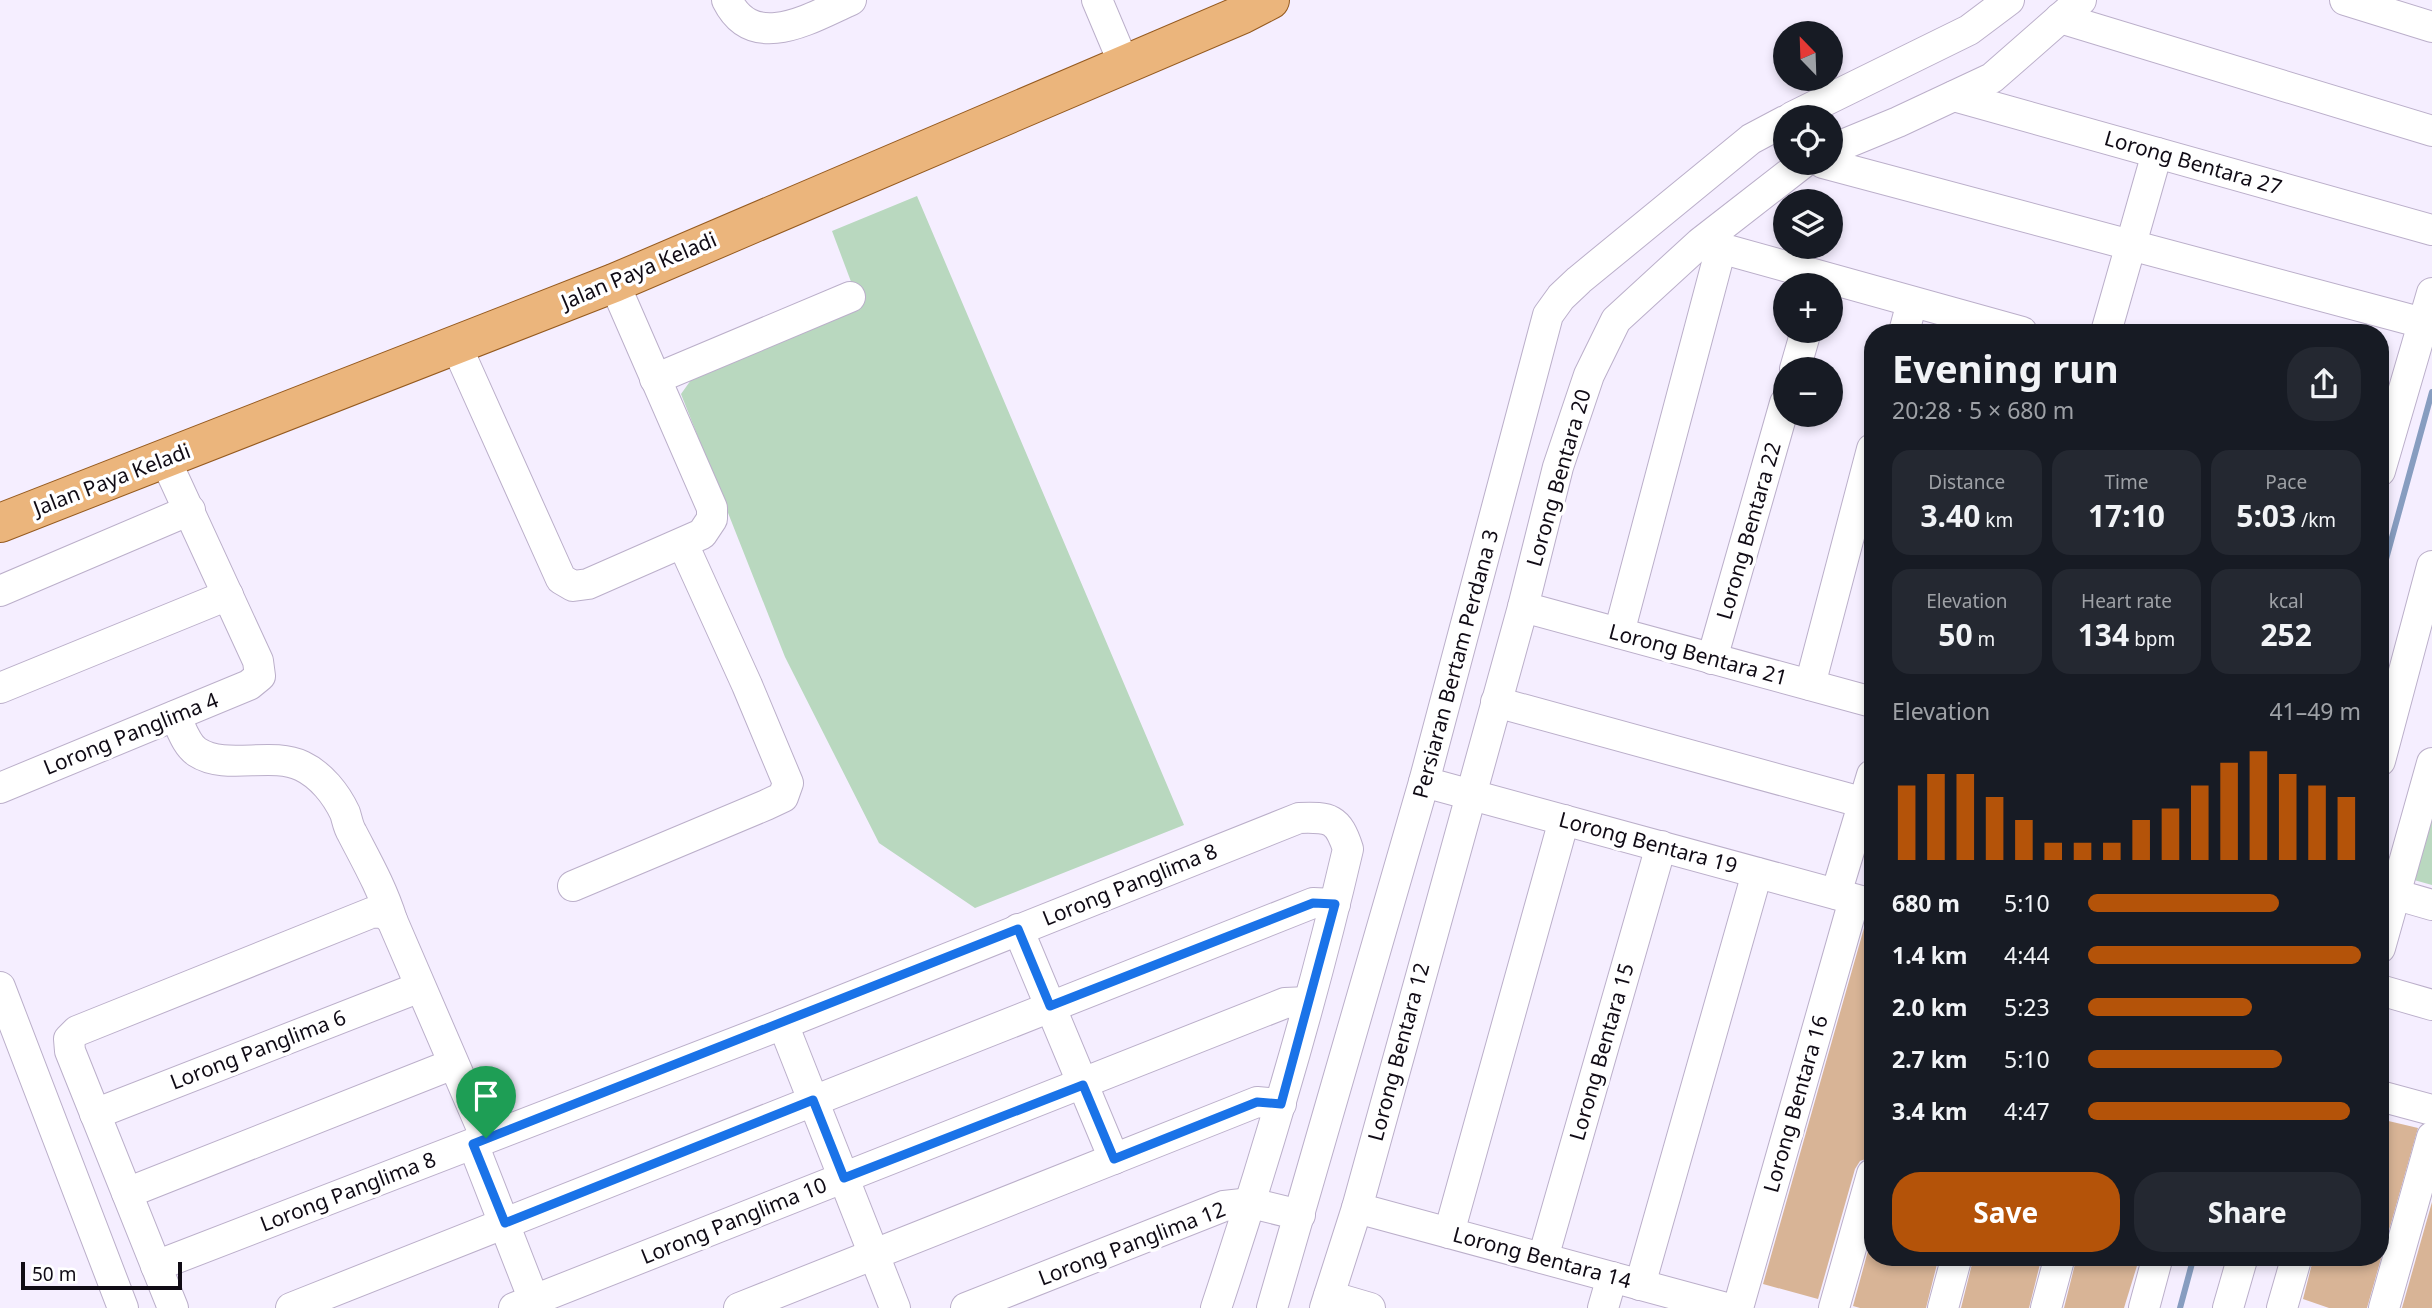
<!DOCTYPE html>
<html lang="en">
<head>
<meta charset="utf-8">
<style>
	:root { --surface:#171b24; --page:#242831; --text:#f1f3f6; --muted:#9ea1a6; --accent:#b45309 }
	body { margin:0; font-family:"Noto Sans",sans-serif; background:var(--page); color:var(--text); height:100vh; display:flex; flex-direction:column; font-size:26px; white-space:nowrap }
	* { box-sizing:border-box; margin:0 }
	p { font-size:23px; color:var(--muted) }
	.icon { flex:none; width:38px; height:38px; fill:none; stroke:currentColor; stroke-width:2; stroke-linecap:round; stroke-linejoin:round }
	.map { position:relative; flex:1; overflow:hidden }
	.drawer { position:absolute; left:1864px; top:324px; width:525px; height:942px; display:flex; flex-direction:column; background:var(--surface); border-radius:28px; box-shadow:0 4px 10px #0003 }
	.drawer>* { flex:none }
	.needle { width:46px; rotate:337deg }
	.fabs { position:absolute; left:1773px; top:21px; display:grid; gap:14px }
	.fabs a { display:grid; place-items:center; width:70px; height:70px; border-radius:50%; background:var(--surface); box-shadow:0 4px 10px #0003; font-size:35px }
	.scale { position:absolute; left:21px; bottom:18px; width:161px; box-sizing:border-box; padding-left:7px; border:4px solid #100b15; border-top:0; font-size:19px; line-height:24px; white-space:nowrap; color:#100b15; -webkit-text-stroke:5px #fff; paint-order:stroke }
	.pin { position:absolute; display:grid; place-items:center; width:60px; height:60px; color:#fff; margin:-72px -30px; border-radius:50% 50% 50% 0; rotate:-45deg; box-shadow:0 0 7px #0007 }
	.pin .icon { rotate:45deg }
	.round { display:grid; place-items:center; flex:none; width:74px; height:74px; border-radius:28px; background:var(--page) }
	.summary { display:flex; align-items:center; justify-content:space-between; height:119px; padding:0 28px }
	h1 { font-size:38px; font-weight:700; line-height:52px }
	.stats { display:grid; grid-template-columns:repeat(3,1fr); gap:10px; height:119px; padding:7px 28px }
	.stats div { display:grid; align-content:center; border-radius:18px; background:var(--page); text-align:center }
	.stats b { font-size:30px; font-weight:700 }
	.stats small { font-size:19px; font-weight:400 }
	.stats p { font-size:19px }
	.chart { height:196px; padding:14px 28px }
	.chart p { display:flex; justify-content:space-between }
	.chart svg { width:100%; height:126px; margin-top:7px; stroke:var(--accent); stroke-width:6 }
	.button { display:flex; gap:14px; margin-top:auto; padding:14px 28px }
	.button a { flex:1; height:80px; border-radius:28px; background:var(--accent); color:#fff; font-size:28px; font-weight:700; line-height:80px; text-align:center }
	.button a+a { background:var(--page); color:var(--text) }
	ul { padding:0 28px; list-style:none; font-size:23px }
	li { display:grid; grid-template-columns:112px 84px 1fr; align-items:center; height:52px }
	li i { height:18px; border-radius:9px; background:var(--accent) }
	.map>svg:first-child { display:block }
</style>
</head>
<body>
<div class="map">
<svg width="2432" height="1308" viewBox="0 0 2432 1308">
	<rect width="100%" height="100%" fill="#f5eeff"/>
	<!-- green -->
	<g fill="#b9d8bf">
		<path d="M917,196L1184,825L975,908L879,843L785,657L681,394L691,380L859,303L832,231Z"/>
		<path d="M2432,819V885L2414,880Z"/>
	</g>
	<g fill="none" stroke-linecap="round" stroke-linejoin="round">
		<!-- stream -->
		<g stroke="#879dc0" stroke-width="6">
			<path d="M2380,581L2432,392"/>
			<path d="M2180,1308L2194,1256"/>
		</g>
	</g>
	<!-- building -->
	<g fill="#d8b496">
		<path d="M1866,921H1872V1157L1860,1161L1855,1169L1818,1299L1763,1284Z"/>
		<path d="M2380,1119L2418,1128L2367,1308H2329L2303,1299L2314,1256H2380Z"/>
		<path d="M2432,1202V1308H2402Z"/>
		<path d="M1872,1236V1256H1939L1926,1308H1860L1853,1306Z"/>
		<path d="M1974,1256H2042L2029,1308H1961Z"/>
		<path d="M2077,1256H2140L2124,1308H2064Z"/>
	</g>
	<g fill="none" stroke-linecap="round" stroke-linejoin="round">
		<defs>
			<g id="minor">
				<path d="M727,0C754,54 812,17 851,0"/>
				<path d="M1097,0L1124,64"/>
				<path d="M2345,0L2432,27"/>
				<path d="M2060,18L2432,131"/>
				<path d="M1954,96L2432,230"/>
				<path d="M1792,117L1969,30L2009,0"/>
				<path d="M1830,150L1898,122L1992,78L2081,0"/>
				<path d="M1823,163L2423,323"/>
				<path d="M1702,243L2022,332"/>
				<path d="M1904,332L1912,302"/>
				<path d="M2106,332L2157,153"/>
				<path d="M456,345L561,579L573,586L588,584L702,534L712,519V508L614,283"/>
				<path d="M1795,369L1806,331"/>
				<path d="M655,379L850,297"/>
				<path d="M2380,471L2432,293"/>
				<path d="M0,591L190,510"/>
				<path d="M1523,607L1872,702"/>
				<path d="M1619,633L1721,248"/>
				<path d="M1712,659L1785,403"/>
				<path d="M1810,685L1872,449"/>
				<path d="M0,688L228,595"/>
				<path d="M1496,702L1872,805"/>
				<path d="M175,716C181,727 186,745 197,752C226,771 271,751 302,766C321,775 336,794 345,813C347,819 348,827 352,833C367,862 382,888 392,920"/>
				<path d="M2380,761L2432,566"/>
				<path d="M1424,782L1872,904"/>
				<path d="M0,788L249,685L260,676L258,661L165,459"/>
				<path d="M573,886L766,805L783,797L788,783L747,685L683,544"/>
				<path d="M2380,890L2432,905"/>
				<path d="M1836,894L1872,775"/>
				<path d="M1018,929L1114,1159"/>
				<path d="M2380,948L2432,763"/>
				<path d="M0,987L123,1308"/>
				<path d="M2380,990L2432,1005"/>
				<path d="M783,1024L895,1308"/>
				<path d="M2380,1096L2432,1110"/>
				<path d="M95,1114L420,987"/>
				<path d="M473,1144L537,1308"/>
				<path d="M127,1193L453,1064"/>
				<path d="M1357,1208L1726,1308"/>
				<path d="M1449,1233L1564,820"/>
				<path d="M1543,1258L1661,846"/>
				<path d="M156,1266L783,1024L1299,818C1330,817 1338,818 1348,849C1312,1004 1266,1157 1216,1308"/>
				<path d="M1640,1285L1757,873"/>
				<path d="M1329,1296L1370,1308"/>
				<path d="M173,1308L70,1051L69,1039L77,1031L371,913L383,912L392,920L486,1138"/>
				<path d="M291,1308L1313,903L1335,904"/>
				<path d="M514,1308L1285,1003L1308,1002"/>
				<path d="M739,1308L1257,1102L1281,1104"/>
				<path d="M966,1308L1224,1206L1251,1203L1300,1215"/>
				<path d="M1272,1308L1424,782L1548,315L1561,297L1579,280L1751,139L1785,121"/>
				<path d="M1325,1308L1357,1208L1523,607L1558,467L1589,375L1616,320L1700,243L1803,163"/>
				<path d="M1603,1308L1612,1277"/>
				<path d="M1738,1308L1854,900"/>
				<path d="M1834,1308L1872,1174"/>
				<path d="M1943,1308L1957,1256"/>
				<path d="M2046,1308L2060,1256"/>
				<path d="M2144,1308L2158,1256"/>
				<path d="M2228,1308L2243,1256"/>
				<path d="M2282,1308L2297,1256"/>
				<path d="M2384,1308L2432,1137"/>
			</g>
			<path id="major" d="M0,523L614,283L1243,14L1270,0"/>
		</defs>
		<!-- minor casing -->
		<use href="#minor" stroke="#bbafca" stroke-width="32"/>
		<!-- major casing -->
		<use href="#major" stroke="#955a1f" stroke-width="40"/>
		<!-- minor -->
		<use href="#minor" stroke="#fff" stroke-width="30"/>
		<!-- major -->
		<use href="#major" stroke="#ebb57c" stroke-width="38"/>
	</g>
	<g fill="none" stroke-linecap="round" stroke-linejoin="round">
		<defs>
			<path id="route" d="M1313,903L1335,904L1281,1104L1257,1102L1114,1159L1083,1085L844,1178L813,1100L505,1223L473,1144L1018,929L1050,1006Z"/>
		</defs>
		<!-- route casing -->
		<use href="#route" stroke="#fff" stroke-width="14"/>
		<!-- route -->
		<use href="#route" stroke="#1a73e8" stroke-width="9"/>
	</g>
	<g text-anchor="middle" stroke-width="7" stroke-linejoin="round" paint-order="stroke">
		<!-- street labels -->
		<g font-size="21" fill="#100b15" stroke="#fff">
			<text transform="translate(2193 163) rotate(16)" y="7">Lorong Bentara 27</text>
			<text transform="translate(639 271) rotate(-23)" y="7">Jalan Paya Keladi</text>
			<text transform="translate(1559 478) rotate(-74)" y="7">Lorong Bentara 20</text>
			<text transform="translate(112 480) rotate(-21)" y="7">Jalan Paya Keladi</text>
			<text transform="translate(1749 531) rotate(-74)" y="7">Lorong Bentara 22</text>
			<text transform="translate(1698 655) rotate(15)" y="7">Lorong Bentara 21</text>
			<text transform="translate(1456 664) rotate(-75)" y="7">Persiaran Bertam Perdana 3</text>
			<text transform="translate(131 734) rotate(-22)" y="7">Lorong Panglima 4</text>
			<text transform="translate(1648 843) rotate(15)" y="7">Lorong Bentara 19</text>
			<text transform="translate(1130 885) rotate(-22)" y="7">Lorong Panglima 8</text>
			<text transform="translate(258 1050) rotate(-21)" y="7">Lorong Panglima 6</text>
			<text transform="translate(1399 1052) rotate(-75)" y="7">Lorong Bentara 12</text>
			<text transform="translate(1602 1052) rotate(-74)" y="7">Lorong Bentara 15</text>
			<text transform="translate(1796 1104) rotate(-74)" y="7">Lorong Bentara 16</text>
			<text transform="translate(348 1192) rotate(-21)" y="7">Lorong Panglima 8</text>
			<text transform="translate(734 1221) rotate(-22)" y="7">Lorong Panglima 10</text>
			<text transform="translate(1132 1244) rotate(-21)" y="7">Lorong Panglima 12</text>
			<text transform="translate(1542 1258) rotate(15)" y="7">Lorong Bentara 14</text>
		</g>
	</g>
</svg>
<div class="fabs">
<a><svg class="needle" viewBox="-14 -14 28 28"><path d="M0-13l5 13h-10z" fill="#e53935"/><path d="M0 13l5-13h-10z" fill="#9ea1a6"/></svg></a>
<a><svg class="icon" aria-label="locate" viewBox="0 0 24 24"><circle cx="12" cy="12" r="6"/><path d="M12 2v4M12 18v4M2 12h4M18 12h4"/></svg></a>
<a><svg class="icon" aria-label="layers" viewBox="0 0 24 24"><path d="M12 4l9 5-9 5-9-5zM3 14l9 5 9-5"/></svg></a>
<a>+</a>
<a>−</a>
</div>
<div class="scale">50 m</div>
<div class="pin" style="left:486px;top:1138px;background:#1e9e55"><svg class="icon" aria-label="arrive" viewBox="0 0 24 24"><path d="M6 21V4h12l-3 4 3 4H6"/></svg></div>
<section class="drawer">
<div class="summary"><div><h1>Evening run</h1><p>20:28 · 5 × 680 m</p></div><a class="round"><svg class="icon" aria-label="share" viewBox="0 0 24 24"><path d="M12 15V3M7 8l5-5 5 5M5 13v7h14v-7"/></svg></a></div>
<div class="stats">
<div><p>Distance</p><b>3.40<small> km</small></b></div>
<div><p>Time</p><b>17:10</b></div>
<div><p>Pace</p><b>5:03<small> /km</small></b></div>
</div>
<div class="stats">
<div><p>Elevation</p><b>50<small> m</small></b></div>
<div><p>Heart rate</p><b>134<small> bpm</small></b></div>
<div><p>kcal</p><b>252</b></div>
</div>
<div class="chart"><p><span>Elevation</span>41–49 m</p>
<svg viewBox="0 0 160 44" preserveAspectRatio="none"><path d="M5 44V18M15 44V14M25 44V14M35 44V22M45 44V30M55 44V38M65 44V38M75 44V38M85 44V30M95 44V26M105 44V18M115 44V10M125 44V6M135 44V14M145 44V18M155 44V22"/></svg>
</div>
<ul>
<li><b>680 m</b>5:10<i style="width:70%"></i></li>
<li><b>1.4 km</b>4:44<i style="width:100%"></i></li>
<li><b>2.0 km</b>5:23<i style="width:60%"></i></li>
<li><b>2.7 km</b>5:10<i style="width:71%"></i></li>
<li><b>3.4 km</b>4:47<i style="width:96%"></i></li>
</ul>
<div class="button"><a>Save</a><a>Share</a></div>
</section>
</div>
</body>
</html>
